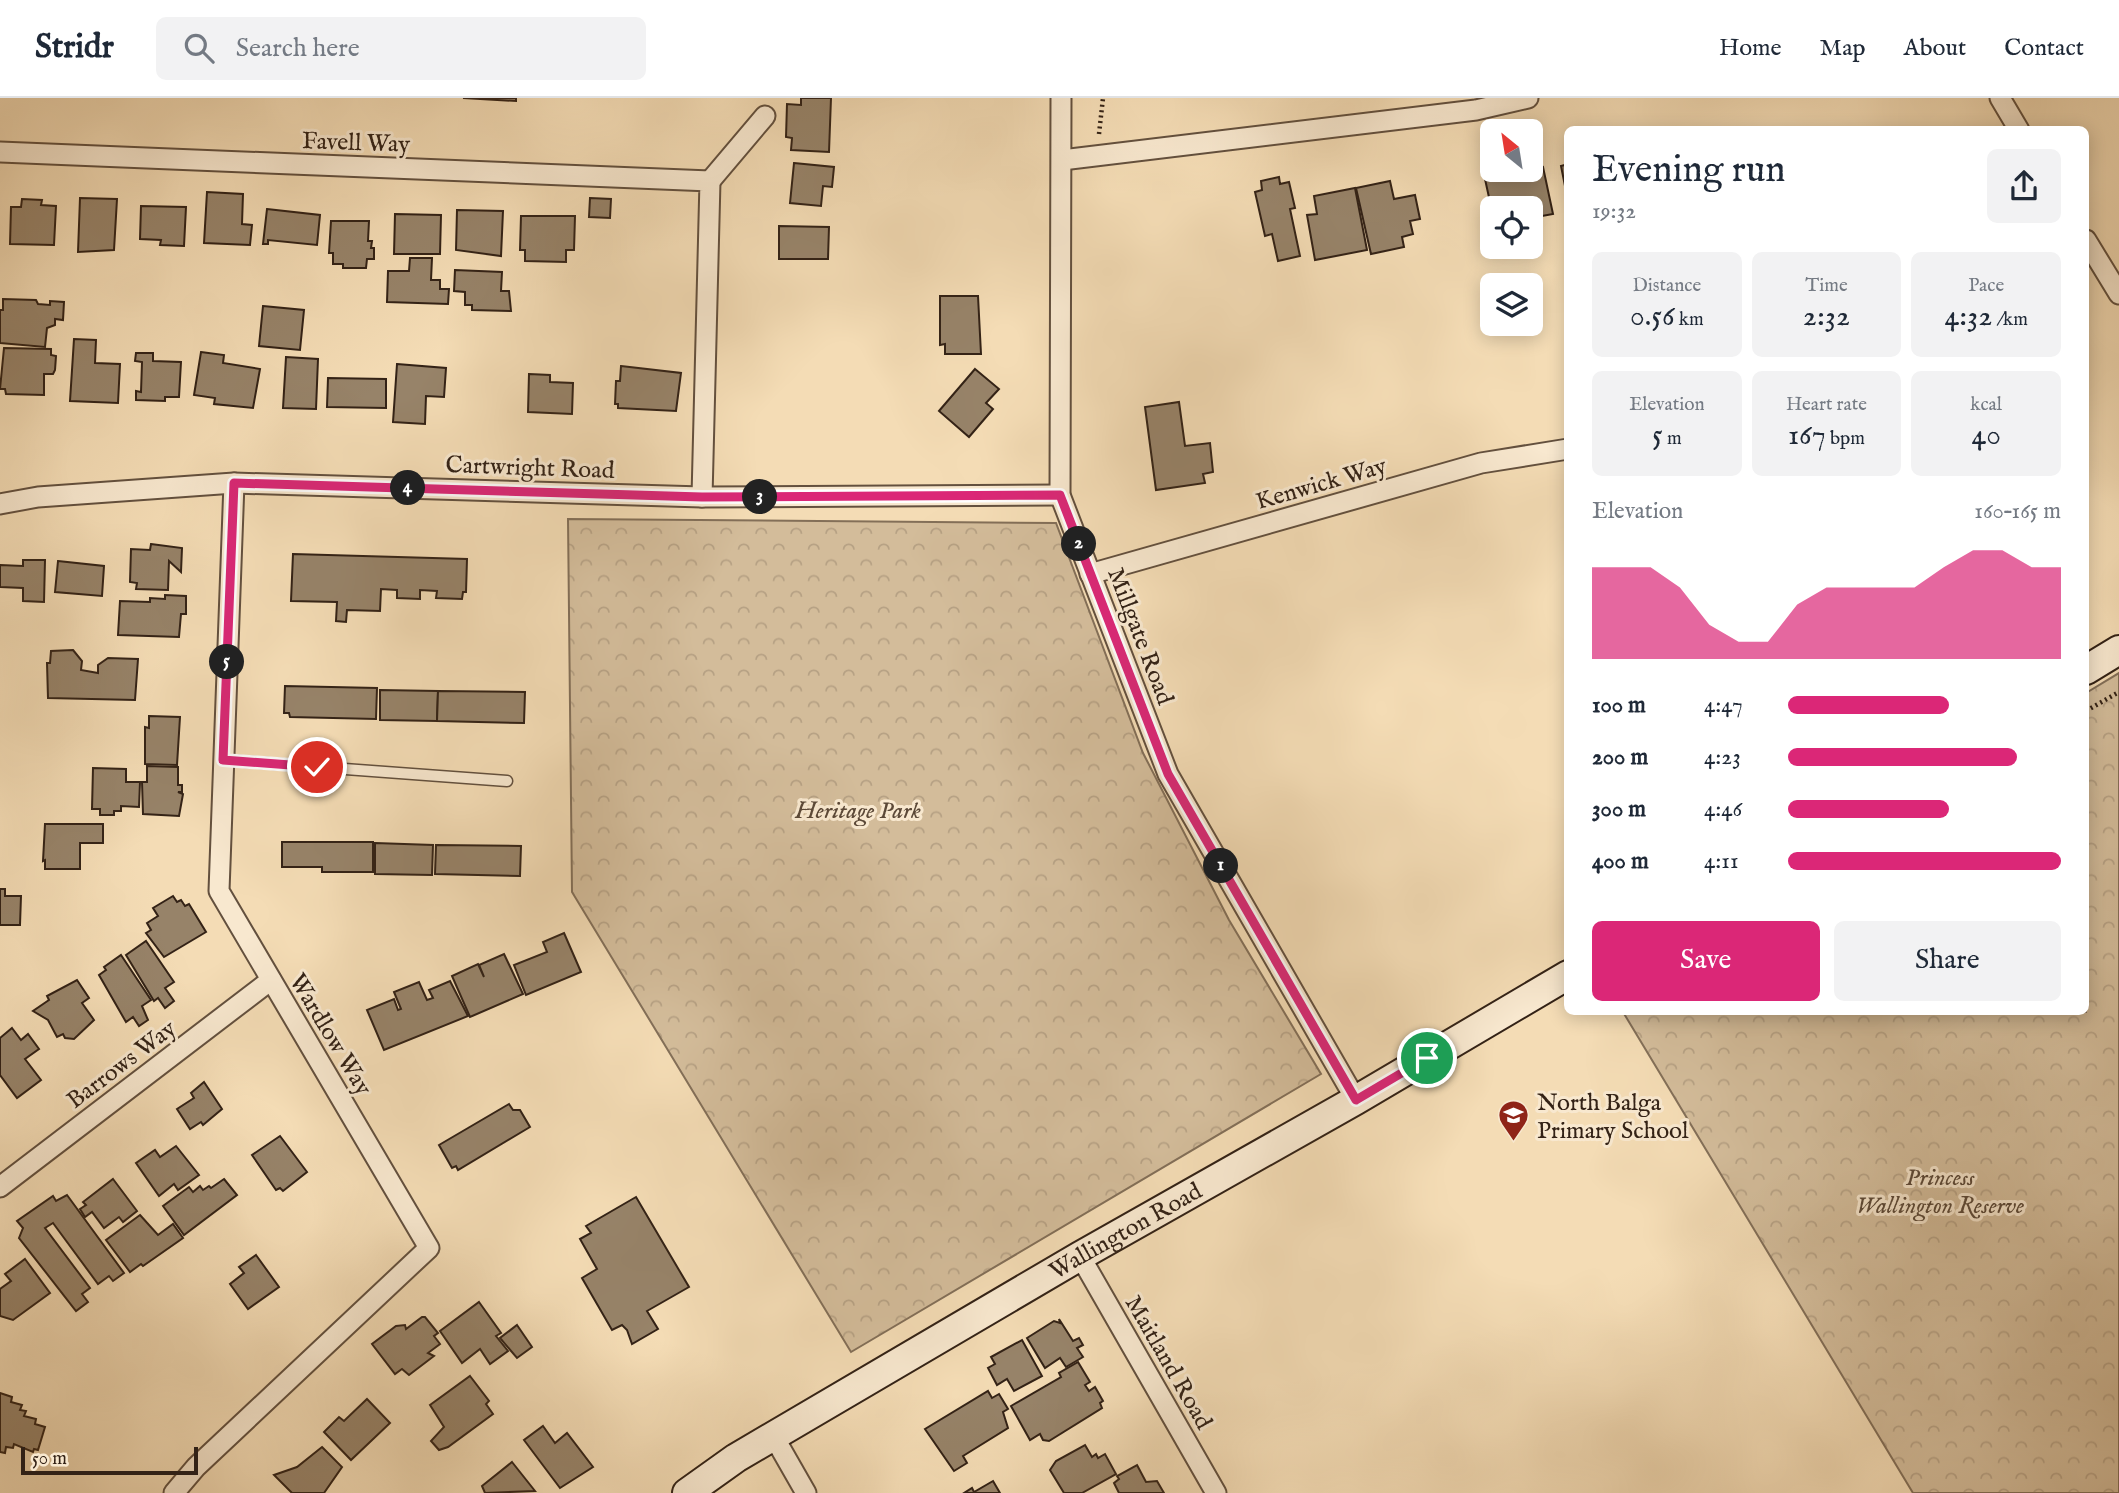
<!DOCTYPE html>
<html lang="en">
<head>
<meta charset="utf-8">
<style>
	:root { --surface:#fff; --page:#f2f2f3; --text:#1f2937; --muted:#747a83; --line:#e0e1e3; --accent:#db2777 }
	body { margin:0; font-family:"IM FELL English",serif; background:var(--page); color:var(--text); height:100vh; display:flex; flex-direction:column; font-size:26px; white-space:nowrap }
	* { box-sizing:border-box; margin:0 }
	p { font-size:23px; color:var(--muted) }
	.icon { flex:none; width:38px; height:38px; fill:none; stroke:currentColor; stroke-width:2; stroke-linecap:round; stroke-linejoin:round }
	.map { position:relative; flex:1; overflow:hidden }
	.details { position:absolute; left:1564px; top:28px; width:525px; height:889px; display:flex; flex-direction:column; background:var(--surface); border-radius:10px; box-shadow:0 4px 18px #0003 }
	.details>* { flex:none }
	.needle { width:46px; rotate:330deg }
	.fabs { position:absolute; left:1480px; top:21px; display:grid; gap:14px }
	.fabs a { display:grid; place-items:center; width:63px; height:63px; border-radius:10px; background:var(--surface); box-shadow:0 4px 18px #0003; font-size:35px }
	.scale { position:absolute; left:21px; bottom:18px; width:177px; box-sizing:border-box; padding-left:7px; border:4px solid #332216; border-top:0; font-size:19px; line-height:24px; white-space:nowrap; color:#332216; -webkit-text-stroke:5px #f8e8cf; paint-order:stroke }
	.pin { position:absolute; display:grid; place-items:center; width:60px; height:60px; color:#fff; margin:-30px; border:4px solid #fff; border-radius:50%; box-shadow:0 2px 7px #0007 }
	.km { position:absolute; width:35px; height:35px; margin:-18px; border-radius:50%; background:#222; color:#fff; font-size:19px; line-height:35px; text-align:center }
	.round { display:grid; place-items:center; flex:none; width:74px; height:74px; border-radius:10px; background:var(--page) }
	.head { display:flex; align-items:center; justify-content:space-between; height:119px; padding:0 28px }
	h1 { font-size:38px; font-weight:600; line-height:52px }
	.figures { display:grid; grid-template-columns:repeat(3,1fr); gap:10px; height:119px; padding:7px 28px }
	.figures div { display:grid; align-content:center; border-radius:10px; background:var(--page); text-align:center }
	.figures b { font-size:30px; font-weight:600 }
	.figures small { font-size:19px; font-weight:400 }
	.figures p { font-size:19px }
	.chart { height:196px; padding:14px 28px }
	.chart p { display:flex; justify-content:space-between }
	.chart svg { width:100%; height:126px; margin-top:7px; fill:var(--accent); opacity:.7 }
	.action { display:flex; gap:14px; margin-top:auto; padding:14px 28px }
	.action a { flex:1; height:80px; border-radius:10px; background:var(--accent); color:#fff; font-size:28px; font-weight:600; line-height:80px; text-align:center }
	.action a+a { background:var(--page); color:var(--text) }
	ul { padding:0 28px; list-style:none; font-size:23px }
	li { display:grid; grid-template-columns:112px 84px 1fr; align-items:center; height:52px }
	li i { height:18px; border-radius:9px; background:var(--accent) }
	header { display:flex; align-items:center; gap:42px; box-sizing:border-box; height:98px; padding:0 35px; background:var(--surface); border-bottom:2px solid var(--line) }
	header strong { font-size:33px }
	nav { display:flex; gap:38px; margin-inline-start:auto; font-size:24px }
	.search { width:490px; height:63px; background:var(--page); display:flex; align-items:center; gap:18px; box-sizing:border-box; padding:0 24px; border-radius:10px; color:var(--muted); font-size:26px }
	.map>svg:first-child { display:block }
</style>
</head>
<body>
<header>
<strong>Stridr</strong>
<div class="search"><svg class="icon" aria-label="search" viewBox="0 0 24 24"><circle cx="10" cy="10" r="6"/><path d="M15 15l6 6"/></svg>Search here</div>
<nav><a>Home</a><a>Map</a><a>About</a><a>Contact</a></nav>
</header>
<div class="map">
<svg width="2119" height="1395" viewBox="0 0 2119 1395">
	<defs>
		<pattern id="forest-crowns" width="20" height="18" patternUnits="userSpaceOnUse" patternTransform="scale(1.75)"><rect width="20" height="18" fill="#d3bc9a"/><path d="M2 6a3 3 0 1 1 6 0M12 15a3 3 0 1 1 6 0" fill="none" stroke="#b6a184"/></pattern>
	</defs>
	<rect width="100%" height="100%" fill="#f4dcb5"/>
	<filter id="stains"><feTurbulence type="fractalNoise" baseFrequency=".00286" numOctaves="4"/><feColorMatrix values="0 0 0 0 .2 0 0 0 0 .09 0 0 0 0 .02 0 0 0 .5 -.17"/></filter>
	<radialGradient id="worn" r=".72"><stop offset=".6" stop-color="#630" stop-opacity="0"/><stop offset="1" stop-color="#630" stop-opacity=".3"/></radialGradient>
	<!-- forest -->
	<g fill="url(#forest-crowns)" stroke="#836f58" stroke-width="2">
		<path d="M568,421L1056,425L1143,655L1229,822L1321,976L851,1254L572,794Z"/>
		<path d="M2119,575V1395H1913L1623,914H2086V595Z"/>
	</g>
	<!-- building -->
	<g fill="#978369" stroke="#332216" stroke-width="2">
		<path d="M463,0H516V3Z"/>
		<path d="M801,0H831L829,54L791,52L792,40L786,39L787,6L801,7Z"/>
		<path d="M794,65L834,69L832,89L823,88L821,108L790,105Z"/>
		<path d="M1568,66V103L1561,68Z"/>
		<path d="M1543,69L1553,116L1531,120V110H1515L1513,100L1490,104L1485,81Z"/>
		<path d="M1279,79L1280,86L1289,84L1295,110L1290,111L1300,158L1278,163L1272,136L1265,138L1255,94L1262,92L1261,83Z"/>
		<path d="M1390,83L1394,101L1415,97L1420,121L1410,123L1413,136L1402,139L1404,149L1371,156L1356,90Z"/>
		<path d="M1355,90L1367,152L1315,162L1307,117L1317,116L1314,98Z"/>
		<path d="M207,94L243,96L242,126L252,127L250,147L204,145Z"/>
		<path d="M80,100L117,101L114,152L78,154Z"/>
		<path d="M590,100L611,101L610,120L589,119Z"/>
		<path d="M22,101L42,102L41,107L56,108L54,147L10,146L11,109H21Z"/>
		<path d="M141,108L186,109L184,148L160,147L161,142L140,141Z"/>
		<path d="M267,111L320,117L317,147L268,142V146H263Z"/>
		<path d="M457,112L503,113L501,158L456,152Z"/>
		<path d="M395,116L441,117L440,156H394Z"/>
		<path d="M521,118H575L574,152H566V164L525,163V152H520Z"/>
		<path d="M331,123H369L368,143H372L371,150H374V161H367L366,170H343V166H333V155H329Z"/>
		<path d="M779,128L829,129L828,161H779Z"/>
		<path d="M410,160H432L431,182H440V191H449L448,206L387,204L388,173H409Z"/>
		<path d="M455,172L502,174L501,193H509L511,213L472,212V207H465V194L454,193Z"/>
		<path d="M940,198H978L981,256H945V246L940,247Z"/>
		<path d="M3,201L36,202L38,206L50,207V203L64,204L63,222L55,221V227L47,230L45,249L0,245V212H3Z"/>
		<path d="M263,208L304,212L300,252L259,248Z"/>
		<path d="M74,241L96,242L95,265L120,266L118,305L70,303Z"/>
		<path d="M4,250L51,251V257L56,258L55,272L53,276H44V297L6,296L5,291H0Z"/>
		<path d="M201,254L224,257L223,265L260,271L253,310L214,306L215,300L194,297Z"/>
		<path d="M136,255H153V263L181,264L179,299H165V303L136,302V293L141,294L142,264L135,263Z"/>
		<path d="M286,259L318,261L316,311L283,310Z"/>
		<path d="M397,266L446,270L444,299L426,298L425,326L393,324Z"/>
		<path d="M621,268L681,275L676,313L618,310V306H615L616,283H620Z"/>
		<path d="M975,271L999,291L986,305L993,311L969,339L939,313Z"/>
		<path d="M529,276L550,277V284L573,285L572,316L528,314Z"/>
		<path d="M328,280L386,281V310L327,309Z"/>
		<path d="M1179,304L1185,348L1210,345L1213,374L1203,376L1205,385L1156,392L1145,309Z"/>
		<path d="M151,446L182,450L181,474L169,463L168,492L136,491L137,485L130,484L131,451L150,452Z"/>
		<path d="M293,456L467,461L466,494H463L462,501L436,500L437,493L420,492V501L397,500V492L381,491L380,513L347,512L346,524L336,523L337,504L291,503Z"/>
		<path d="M23,462H45L44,504L23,503V490L0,489V467L23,468Z"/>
		<path d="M58,463L104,468L102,498L55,494Z"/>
		<path d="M165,497L186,498V516H181L179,539L118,537L120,503L150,504V500L165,501Z"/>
		<path d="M73,552L82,563L81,572L98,575V567L108,560L138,561L135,602L48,600L47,565H50L51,553Z"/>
		<path d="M285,588L377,590L376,621L290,619L289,615H284Z"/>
		<path d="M380,592L438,593L437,623L380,622Z"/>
		<path d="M438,593L525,594L524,625L437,623Z"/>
		<path d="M149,618L180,619L177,667L145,666V629L149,630Z"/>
		<path d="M147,668L178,669V687H182V694H178L183,696L179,718L143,716L142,684H147Z"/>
		<path d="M93,670L126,671V684H140L139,709L121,708V713H114V717H100V711H92Z"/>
		<path d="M45,726H103V745H80V771H45V762L43,763Z"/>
		<path d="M282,744H373V774H322V769H282Z"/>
		<path d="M375,745L433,747L432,777L375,776Z"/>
		<path d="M436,747L521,748L520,778L435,776Z"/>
		<path d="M0,791H5V798H21L20,827H0Z"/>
		<path d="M173,798L177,804L181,802L185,808L189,806L206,834L164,859L146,835L151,832L147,825L158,818L153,810Z"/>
		<path d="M564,835L581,874L526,897L514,867L547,854L543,844Z"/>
		<path d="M146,843L174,884L165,890L174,903L165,910L158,900L154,903L126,857Z"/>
		<path d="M504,856L523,896L470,919L452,878L478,866L484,879L479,867Z"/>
		<path d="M121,857L151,902L142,908L148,922L139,928L133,919L126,924L99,877L106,872L104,869Z"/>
		<path d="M77,882L89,900L82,905L94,922L74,941L65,940L63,936L57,939L48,922L33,913L49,902L47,898Z"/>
		<path d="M450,883L468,918L384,952L367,912L394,901L398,912L401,911L394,894L419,884L427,902L433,900L429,892Z"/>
		<path d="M12,930L21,942L28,936L39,951L25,961L41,982L17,1000L0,977V940Z"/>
		<path d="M204,984L222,1011L203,1027L201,1024L190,1031L177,1011L194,1000L191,995Z"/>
		<path d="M509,1006L513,1012H520L530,1029L458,1072L456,1068L452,1070L439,1047Z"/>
		<path d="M280,1038L307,1074L283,1093L280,1090L276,1092L252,1057Z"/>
		<path d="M176,1048L199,1077L178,1092L174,1086L159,1098L136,1065L155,1052L160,1059Z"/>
		<path d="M113,1081L137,1113L123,1124L119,1119L104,1130L92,1114L85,1119L80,1111L86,1107L83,1104Z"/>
		<path d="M224,1081L237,1097L184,1137L163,1108L189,1089L193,1094L200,1088L203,1092L209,1088L211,1090Z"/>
		<path d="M67,1097L124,1175L113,1183L109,1178L98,1186L53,1125L45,1130L90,1190L82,1196L88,1204L76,1213L19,1140L23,1130L17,1123L53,1098L56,1103Z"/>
		<path d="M636,1099L689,1189L647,1213L658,1231L632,1246L627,1232L622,1227L612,1232L582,1180L597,1171L580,1141L591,1135L586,1128Z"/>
		<path d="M140,1117L158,1137L173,1126L183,1140L143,1168L141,1166L130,1174L106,1142Z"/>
		<path d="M256,1157L279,1189L248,1211L230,1186L244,1175L239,1169Z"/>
		<path d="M25,1161L50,1195L13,1222L0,1218V1191L11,1183L5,1176Z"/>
		<path d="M479,1204L501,1235L496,1238L508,1253L490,1266L480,1251L462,1265L440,1233Z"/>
		<path d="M422,1219H425L438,1235L434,1238L440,1246L428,1255L434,1258L409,1277L402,1271L395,1276L372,1246L396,1228L405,1227L406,1231Z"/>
		<path d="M1059,1221L1073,1243L1079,1240L1083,1247L1077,1250L1083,1259L1066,1269L1060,1260L1045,1270L1027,1240L1054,1223L1060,1225Z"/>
		<path d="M517,1227L532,1249L517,1260L500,1240Z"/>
		<path d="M1022,1242L1042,1278L1014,1293L1007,1281L997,1287L988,1270L995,1266L991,1259Z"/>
		<path d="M1078,1264L1090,1284L1085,1287L1089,1293L1095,1289L1103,1303L1100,1305L1102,1310L1049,1343L1043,1342L1040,1336L1030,1342L1011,1308L1061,1279L1059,1275Z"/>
		<path d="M470,1278L489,1303L486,1306L493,1316L448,1349L439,1352L431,1343L444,1329L430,1307Z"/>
		<path d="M988,1293L992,1300L999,1296L1008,1311L1003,1314L1008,1330L963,1358L967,1365L954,1373L925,1331Z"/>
		<path d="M0,1295L12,1299L11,1304L22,1307L20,1312L26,1313L24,1318L36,1321L35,1326L45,1329L38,1352L34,1351L33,1354L14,1346L13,1350L6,1349L5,1355L0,1354Z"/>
		<path d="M367,1301L390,1325L351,1362L324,1334L339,1319L344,1323Z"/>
		<path d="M543,1328L555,1345L567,1335L593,1369L560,1390L524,1342Z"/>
		<path d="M1085,1347L1092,1359L1096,1356L1098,1360L1105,1356L1116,1376L1082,1395H1064L1050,1372L1056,1363Z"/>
		<path d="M322,1349L342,1369L324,1395H292L274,1377L297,1369Z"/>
		<path d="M512,1364L535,1393L485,1395L482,1388Z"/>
		<path d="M1137,1367L1146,1384L1157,1383L1164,1395H1119L1114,1385L1119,1381L1117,1378Z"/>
		<path d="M993,1383L1000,1395H964L972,1390L974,1394Z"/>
	</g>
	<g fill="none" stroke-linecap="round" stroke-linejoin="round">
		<defs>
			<path id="lane" d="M223,662L507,683"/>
			<g id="street">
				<path d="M1061,0L1060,397L1168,676L1356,1002"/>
				<path d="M2000,0L2019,32"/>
				<path d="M0,54L710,83L702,399"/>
				<path d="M1062,62L1476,12L1528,0"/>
				<path d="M710,83L765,18"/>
				<path d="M2086,142L2119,196"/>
				<path d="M0,406L38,399L234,385L702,399L1060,397"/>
				<path d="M1090,476L1481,365L1568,351"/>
				<path d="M0,1089L271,882"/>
				<path d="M1080,1158L1216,1395"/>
				<path d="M774,1339L806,1395"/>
				<path d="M174,1395L196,1369L429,1150L219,793L234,385"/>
			</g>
			<g id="secondary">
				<path d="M2086,572L2119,552"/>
				<path id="s1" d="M687,1395L736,1360L1080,1158L1356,1002L1568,877"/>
			</g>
		</defs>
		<!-- lane casing -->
		<use href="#lane" stroke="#63503e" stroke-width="13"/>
		<!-- street casing -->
		<use href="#street" stroke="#63503e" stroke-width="23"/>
		<!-- secondary casing -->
		<use href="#secondary" stroke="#332216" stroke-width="32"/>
		<!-- path -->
		<g stroke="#332216" stroke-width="4.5" stroke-dasharray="2 3.5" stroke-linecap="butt">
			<path d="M1099,36L1103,0"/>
			<path d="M2086,613L2119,594"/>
		</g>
		<!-- lane -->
		<use href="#lane" stroke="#f8e8cf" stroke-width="10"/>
		<!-- street -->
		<use href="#street" stroke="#f8e8cf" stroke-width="19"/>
		<!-- secondary -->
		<use href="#secondary" stroke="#f8e8cf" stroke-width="28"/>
	</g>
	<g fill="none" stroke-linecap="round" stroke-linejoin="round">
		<defs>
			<path id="route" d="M317,669L223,662L234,385L702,399L1060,397L1168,676L1356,1002L1427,960"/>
		</defs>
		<!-- route casing -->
		<use href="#route" stroke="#fff" stroke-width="14"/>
		<!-- route -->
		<use href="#route" stroke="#db2777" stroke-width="9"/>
	</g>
	<!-- icons -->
	<defs>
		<symbol id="school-pin" viewBox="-11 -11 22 30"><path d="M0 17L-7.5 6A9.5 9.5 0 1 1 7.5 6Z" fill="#8f2418" stroke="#f8e8cf"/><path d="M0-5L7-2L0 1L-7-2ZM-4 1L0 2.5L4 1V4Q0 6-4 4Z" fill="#fff"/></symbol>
	</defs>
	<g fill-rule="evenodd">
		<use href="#school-pin" x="1496" y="1000" width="35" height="47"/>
	</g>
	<g text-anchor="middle" stroke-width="6" stroke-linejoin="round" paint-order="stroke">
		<!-- street labels -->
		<g font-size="24" fill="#332216" stroke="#f8e8cf">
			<text transform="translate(356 44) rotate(2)" y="8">Favell Way</text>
			<text transform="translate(530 369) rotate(2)" y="8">Cartwright Road</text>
			<text transform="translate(1321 385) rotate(-16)" y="8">Kenwick Way</text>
			<text transform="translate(1141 538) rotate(69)" y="8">Millgate Road</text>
			<text transform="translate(331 936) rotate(59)" y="8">Wardlow Way</text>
			<text transform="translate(121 966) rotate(-37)" y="8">Barrows Way</text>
			<text dy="8" stroke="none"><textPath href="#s1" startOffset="511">Wallington Road</textPath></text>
			<text transform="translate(1169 1264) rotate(60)" y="8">Maitland Road</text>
		</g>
		<!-- park labels -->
		<g font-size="24" font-style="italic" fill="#5b4837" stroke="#f8e8cf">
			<text x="858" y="720">Heritage Park</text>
			<text x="1940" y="1087">Princess<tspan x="1940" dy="28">Wallington Reserve</tspan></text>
		</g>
		<!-- poi labels -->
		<g font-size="24" fill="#332216" stroke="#f8e8cf" text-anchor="start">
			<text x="1537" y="1012">North Balga<tspan x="1537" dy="28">Primary School</tspan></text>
		</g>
	</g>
	<rect width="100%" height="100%" filter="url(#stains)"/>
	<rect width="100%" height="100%" fill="url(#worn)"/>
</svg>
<div class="fabs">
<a><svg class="needle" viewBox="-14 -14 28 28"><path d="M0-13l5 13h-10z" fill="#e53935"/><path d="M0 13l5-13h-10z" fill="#747a83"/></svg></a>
<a><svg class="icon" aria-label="locate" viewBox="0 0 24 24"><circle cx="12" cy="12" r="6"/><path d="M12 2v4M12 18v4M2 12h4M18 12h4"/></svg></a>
<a><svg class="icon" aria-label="layers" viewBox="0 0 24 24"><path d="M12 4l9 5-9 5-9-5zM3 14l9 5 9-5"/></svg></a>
</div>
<div class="scale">50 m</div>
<div class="pin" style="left:1427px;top:960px;background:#1e9e55"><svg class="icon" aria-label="arrive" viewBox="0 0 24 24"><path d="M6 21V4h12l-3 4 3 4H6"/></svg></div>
<div class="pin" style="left:317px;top:669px;background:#d93025"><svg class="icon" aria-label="check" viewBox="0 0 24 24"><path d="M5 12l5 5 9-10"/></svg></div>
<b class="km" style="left:1221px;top:768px">1</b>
<b class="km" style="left:1079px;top:446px">2</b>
<b class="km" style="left:760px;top:399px">3</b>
<b class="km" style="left:408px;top:390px">4</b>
<b class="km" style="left:227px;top:564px">5</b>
<section class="details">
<div class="head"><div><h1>Evening run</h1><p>19:32</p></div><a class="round"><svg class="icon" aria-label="share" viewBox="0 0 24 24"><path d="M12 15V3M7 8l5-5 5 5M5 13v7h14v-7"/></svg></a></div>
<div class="figures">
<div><p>Distance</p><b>0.56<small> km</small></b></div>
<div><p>Time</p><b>2:32</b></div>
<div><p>Pace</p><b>4:32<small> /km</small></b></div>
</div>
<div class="figures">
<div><p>Elevation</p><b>5<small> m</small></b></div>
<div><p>Heart rate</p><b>167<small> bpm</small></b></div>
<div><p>kcal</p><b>40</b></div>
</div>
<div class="chart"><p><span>Elevation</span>160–165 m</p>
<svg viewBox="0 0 160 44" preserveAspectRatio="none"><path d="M0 44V12L10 12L20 12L30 19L40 32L50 38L60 38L70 25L80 19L90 19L100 19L110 19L120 12L130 6L140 6L150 12L160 12V44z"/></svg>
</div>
<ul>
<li><b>100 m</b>4:47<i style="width:59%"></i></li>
<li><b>200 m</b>4:23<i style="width:84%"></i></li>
<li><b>300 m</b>4:46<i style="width:59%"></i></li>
<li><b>400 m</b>4:11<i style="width:100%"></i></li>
</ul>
<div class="action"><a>Save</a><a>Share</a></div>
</section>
</div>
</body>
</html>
